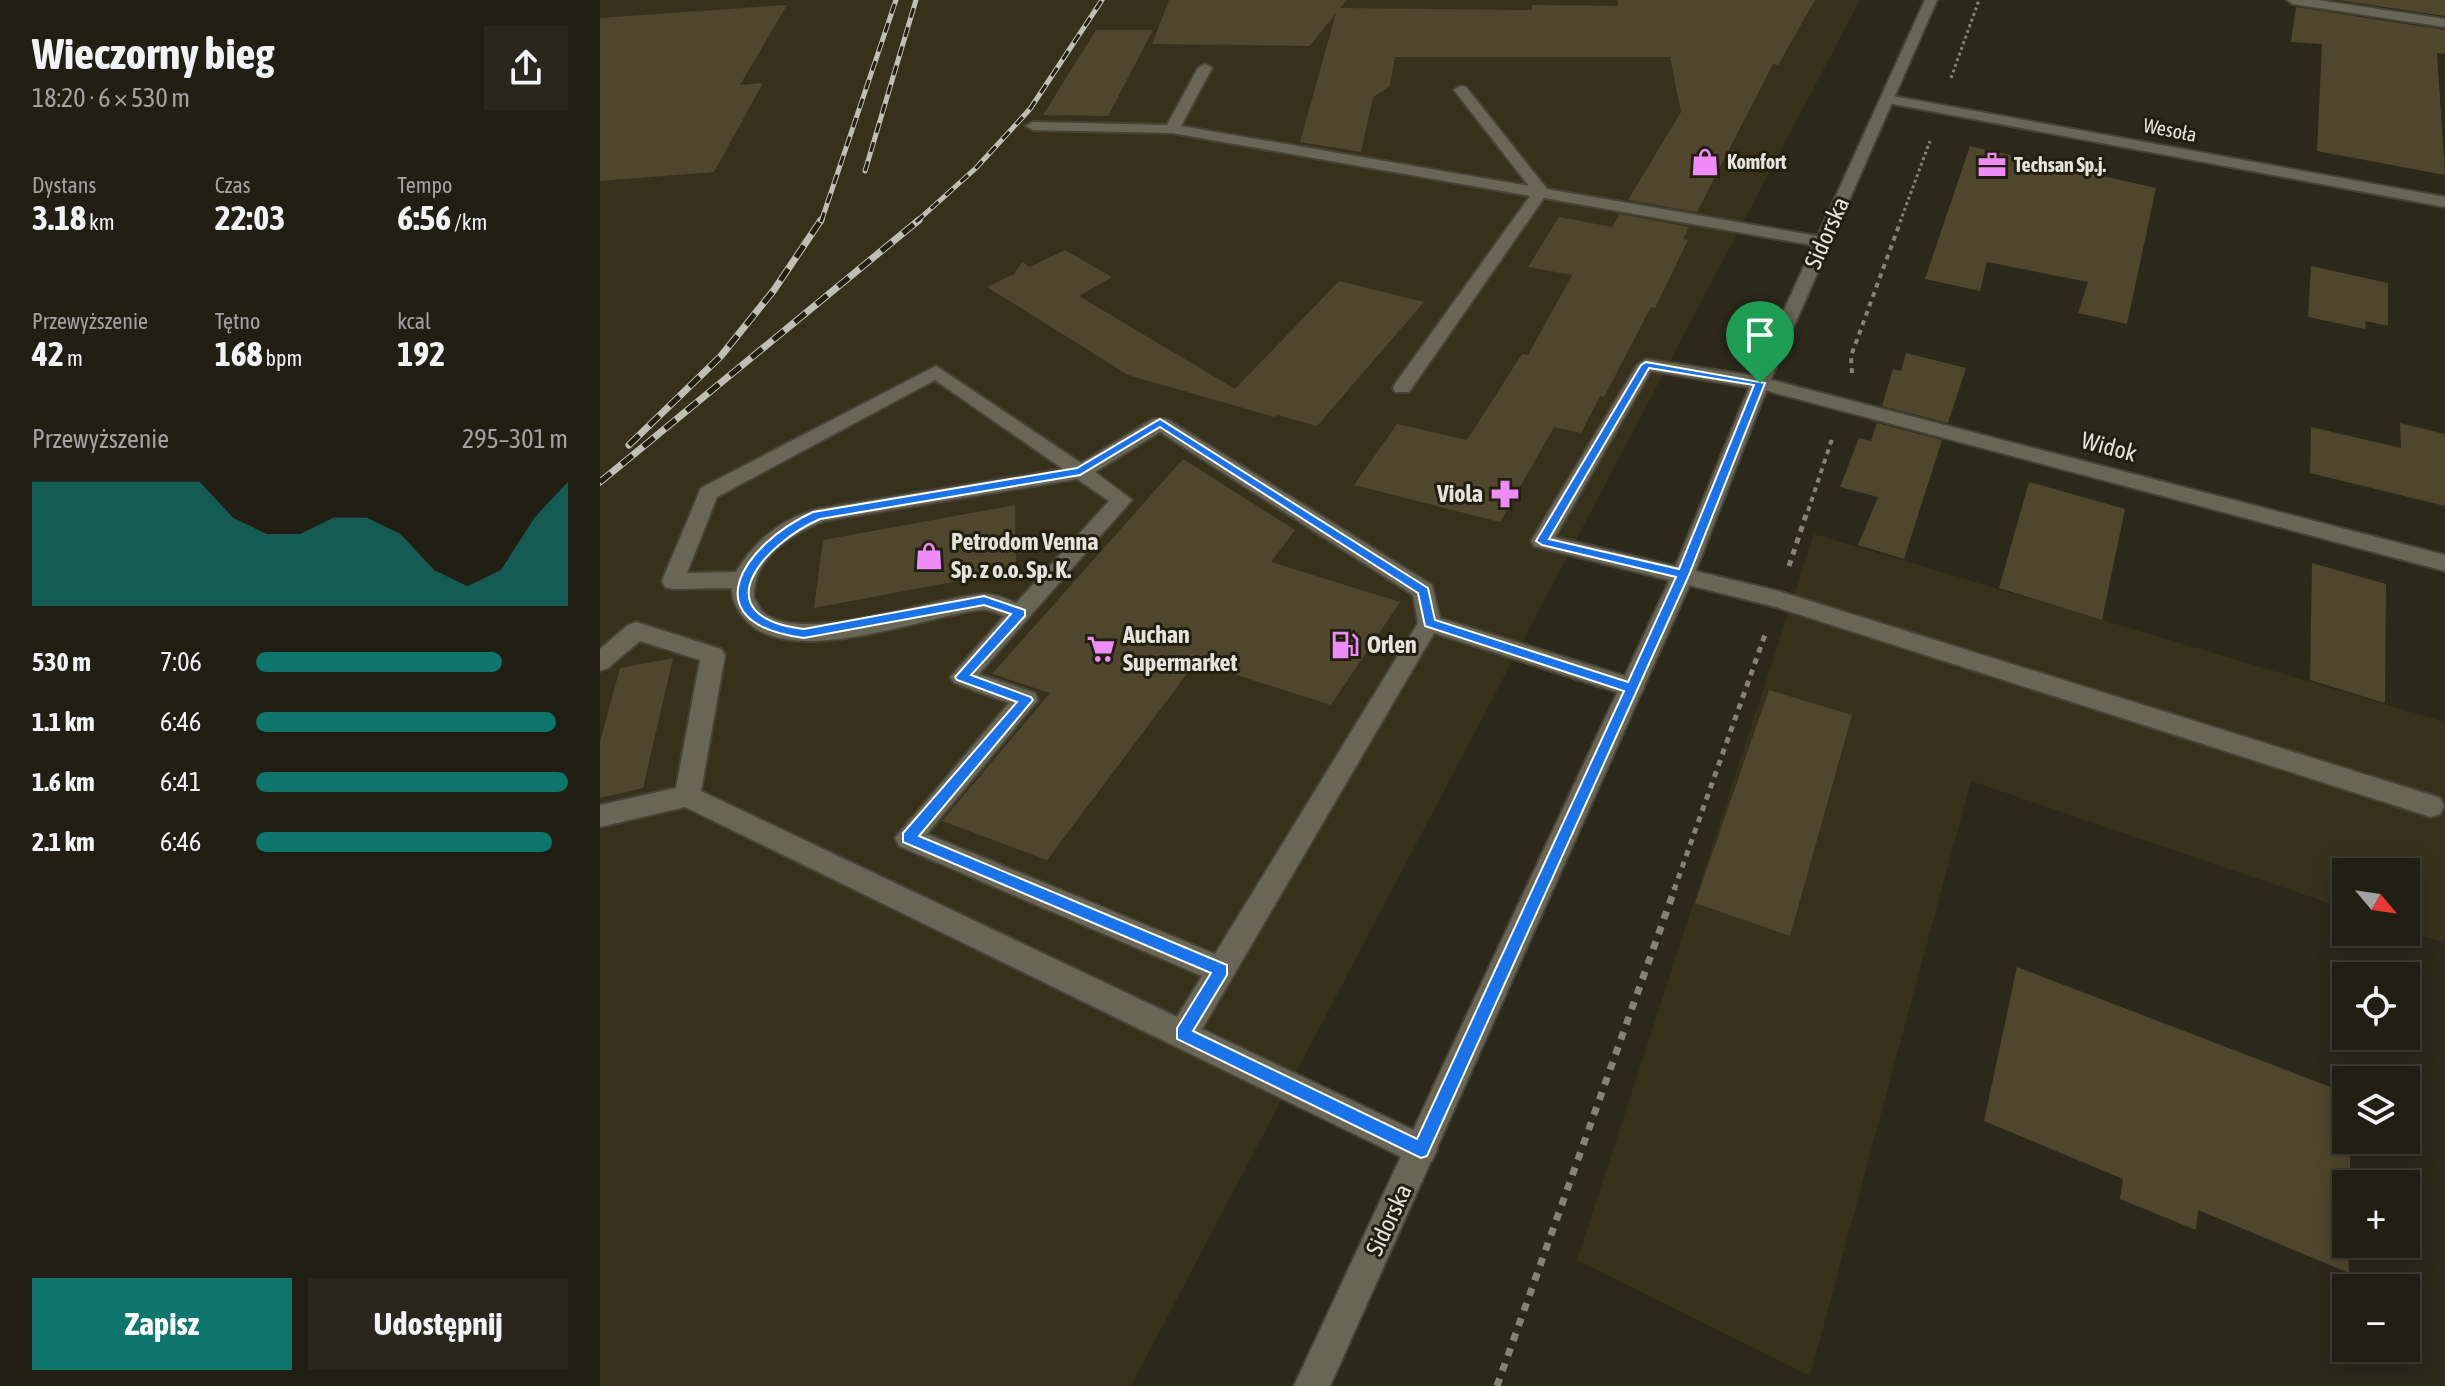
<!DOCTYPE html>
<html lang="pl">
<head>
<meta charset="utf-8">
<style>
	:root { --surface:#211e14; --page:#29271d; --text:#f1f3f6; --muted:#a2a2a0; --line:#3e3c34; --accent:#0f766e }
	body { margin:0; font-family:"Asap Condensed",sans-serif; background:var(--page); color:var(--text); height:100vh; display:flex; flex-direction:column; font-size:30px; white-space:nowrap }
	* { box-sizing:border-box; margin:0 }
	p { font-size:26px; color:var(--muted) }
	.icon { flex:none; width:44px; height:44px; fill:none; stroke:currentColor; stroke-width:2; stroke-linecap:round; stroke-linejoin:round }
	.map { position:relative; flex:1; overflow:hidden }
	.side { display:flex; flex-direction:column; background:var(--surface); width:600px }
	.side>* { flex:none }
	.needle { width:52px; rotate:119deg }
	.controls { position:absolute; left:1732px; top:858px; display:grid; gap:16px }
	.controls a { display:grid; place-items:center; width:88px; height:88px; border-radius:0px; background:var(--surface); box-shadow:0 4px 20px #0003,0 0 0 2px var(--line); font-size:40px }
	.pin { position:absolute; display:grid; place-items:center; width:68px; height:68px; color:#fff; margin:-82px -34px; border-radius:50% 50% 50% 0; rotate:-45deg; box-shadow:0 0 8px #0007 }
	.pin .icon { rotate:45deg }
	.round { display:grid; place-items:center; flex:none; width:84px; height:84px; border-radius:0px; background:var(--page) }
	.summary { display:flex; align-items:center; justify-content:space-between; height:136px; padding:0 32px }
	h1 { font-size:44px; font-weight:700; line-height:60px }
	.metrics { display:grid; grid-template-columns:repeat(3,1fr); gap:12px; height:136px; padding:8px 32px }
	.metrics div { display:grid; align-content:center }
	.metrics b { font-size:34px; font-weight:700 }
	.metrics small { font-size:22px; font-weight:400 }
	.metrics p { font-size:22px }
	.chart { height:224px; padding:16px 32px }
	.chart p { display:flex; justify-content:space-between }
	.chart svg { width:100%; height:144px; margin-top:8px; fill:var(--accent); opacity:.7 }
	.button { display:flex; gap:16px; margin-top:auto; padding:16px 32px }
	.button a { flex:1; height:92px; border-radius:0px; background:var(--accent); color:#fff; font-size:32px; font-weight:700; line-height:92px; text-align:center }
	.button a+a { background:var(--page); color:var(--text) }
	ul { padding:0 32px; list-style:none; font-size:26px }
	li { display:grid; grid-template-columns:128px 96px 1fr; align-items:center; height:60px }
	li i { height:20px; border-radius:10px; background:var(--accent) }
	main { display:flex; flex:1; min-height:0 }
	.map>svg:first-child { display:block }
</style>
</head>
<body>
<main>
<section class="side">
<div class="summary"><div><h1>Wieczorny bieg</h1><p>18:20 · 6 × 530 m</p></div><a class="round"><svg class="icon" aria-label="share" viewBox="0 0 24 24"><path d="M12 15V3M7 8l5-5 5 5M5 13v7h14v-7"/></svg></a></div>
<div class="metrics">
<div><p>Dystans</p><b>3.18<small> km</small></b></div>
<div><p>Czas</p><b>22:03</b></div>
<div><p>Tempo</p><b>6:56<small> /km</small></b></div>
</div>
<div class="metrics">
<div><p>Przewyższenie</p><b>42<small> m</small></b></div>
<div><p>Tętno</p><b>168<small> bpm</small></b></div>
<div><p>kcal</p><b>192</b></div>
</div>
<div class="chart"><p><span>Przewyższenie</span>295–301 m</p>
<svg viewBox="0 0 160 44" preserveAspectRatio="none"><path d="M0 44V6L10 6L20 6L30 6L40 6L50 6L60 17L70 22L80 22L90 17L100 17L110 22L120 33L130 38L140 33L150 17L160 6V44z"/></svg>
</div>
<ul>
<li><b>530 m</b>7:06<i style="width:79%"></i></li>
<li><b>1.1 km</b>6:46<i style="width:96%"></i></li>
<li><b>1.6 km</b>6:41<i style="width:100%"></i></li>
<li><b>2.1 km</b>6:46<i style="width:95%"></i></li>
</ul>
<div class="button"><a>Zapisz</a><a>Udostępnij</a></div>
</section>
<div class="map">
<svg width="1845" height="1386" viewBox="0 0 1845 1386">
	<rect width="100%" height="100%" fill="#2c281a"/>
	<!-- built -->
	<g fill="#37311c">
		<path d="M0,0H1260L531,1386H0Z"/>
		<path d="M1214,534L1845,722V943L1806,930V872H1746V909L1371,781L1210,1376L977,1260Z"/>
	</g>
	<!-- building -->
	<g fill="#4e472d">
		<path d="M569,0H747L740,8L932,10V5L1018,6V0H1215L1178,65L1173,64L1097,212L1028,200L1081,112L1070,57H795L790,86L773,97L761,152L700,142L736,13L710,46L552,44Z"/>
		<path d="M1737,0H1845V16Z"/>
		<path d="M187,5L140,85L163,83L114,172L0,181V18Z"/>
		<path d="M1696,7L1845,30V54L1837,53L1845,175L1717,151L1722,44L1691,42Z"/>
		<path d="M496,30H553L508,116L443,115Z"/>
		<path d="M1370,146L1556,188L1527,324L1478,313L1488,282L1387,262L1380,291L1325,279Z"/>
		<path d="M1020,214L1089,227L1083,239L1088,240L1055,308L1051,307L1004,397L1000,396L981,433L954,427L900,522L754,485L797,424L867,440L922,354L928,355L972,275L928,267L959,217L1012,227Z"/>
		<path d="M465,250L512,277L479,296L635,389L739,281L824,302L717,426L677,415L675,417L528,375L387,287L414,274L422,262L430,267Z"/>
		<path d="M1711,266L1788,283V326L1766,321L1765,329L1708,317Z"/>
		<path d="M1306,353L1366,368L1348,423L1282,406L1293,369L1301,371Z"/>
		<path d="M1277,423L1342,440L1304,559L1258,545L1278,497L1240,487L1259,438L1271,441Z"/>
		<path d="M1800,423L1845,434V506L1710,473L1711,427L1801,448Z"/>
		<path d="M583,459L695,530L671,562L800,602L731,705L596,662L447,860L342,821L450,693L392,674Z"/>
		<path d="M1429,482L1525,509L1502,620L1399,588Z"/>
		<path d="M415,505L416,570L214,608L223,540Z"/>
		<path d="M1712,563L1786,584L1785,703L1710,680Z"/>
		<path d="M73,658L43,788L0,798V742L20,668Z"/>
		<path d="M1169,690L1252,715L1190,936L1095,903Z"/>
		<path d="M1417,967L1746,1093V1140H1750V1184H1746L1749,1273L1598,1210L1596,1230L1520,1199L1523,1179L1384,1121Z"/>
	</g>
	<g fill="none" stroke-linecap="round" stroke-linejoin="round">
		<defs>
			<g id="lane">
				<path d="M605,64L612,68L581,126L929,186L854,90L861,86L866,87L947,189L1223,237L1231,242L1223,247L944,198L809,392H795L793,388L795,384L930,196L572,133L433,130L426,126L433,122L567,125L598,68Z"/>
				<path d="M1046,359L1160,377L1169,383L1160,389L1051,371L955,537L1178,591L1831,795L1840,798L1844,806L1840,814L1831,817L1176,607L934,546L931,541L1037,365Z"/>
				<path d="M336,366L481,463L553,419H567L832,585L840,618L1040,681L1044,688L1040,695L1032,697L834,633L602,1029L832,1139L837,1150L832,1161L821,1166L810,1161L85,807L0,827V805L76,788L100,660L40,641L8,668L0,671V649L28,625L36,622L121,649L125,655L101,791L577,1017L602,976L299,846L295,838L409,703L354,683L350,677L404,616C396,613 389,609 380,610C322,616 177,676 139,611C134,603 132,598 132,588L73,589L65,587L62,581L101,488ZM335,380L463,469L217,509C181,519 155,540 136,572L87,573L117,497ZM560,432L813,595L818,623L615,954L327,834L438,700L435,693L379,674L532,500L495,472ZM477,479L509,501L416,603C405,598 393,593 381,594C332,598 204,645 164,613C160,610 157,602 154,598C152,558 192,534 224,521Z"/>
			</g>
			<g id="street">
				<path d="M1687,0H1717L1845,19V27L1693,4Z"/>
				<path d="M1287,95L1845,197V207L1282,102V96Z"/>
				<path d="M1160,377L1845,555V571L1153,387L1151,383Z"/>
			</g>
			<path id="secondary" d="M1325,0H1337L1169,383L1094,575L730,1386H694L1072,575L1151,383Z"/>
		</defs>
		<!-- lane casing -->
		<use href="#lane" stroke="#474437" stroke-width="4"/>
		<!-- street casing -->
		<use href="#street" stroke="#474437" stroke-width="4"/>
		<!-- secondary casing -->
		<use href="#secondary" stroke="#474437" stroke-width="4"/>
		<!-- path-far3 -->
		<g stroke="#858276" stroke-width="3" stroke-dasharray="3 3" stroke-linecap="butt">
			<path d="M1351,78L1379,0"/>
			<path d="M1300,222L1330,141"/>
		</g>
		<!-- path-far2 -->
		<g stroke="#858276" stroke-width="4" stroke-dasharray="5 5" stroke-linecap="butt">
			<path d="M1252,373L1251,356L1301,220"/>
			<path d="M1208,511L1232,439"/>
		</g>
		<!-- path-far1 -->
		<g stroke="#858276" stroke-width="5" stroke-dasharray="6 6" stroke-linecap="butt">
			<path d="M1189,566L1208,509"/>
			<path d="M1074,890L1166,632"/>
		</g>
		<!-- path -->
		<path stroke="#858276" stroke-width="7" stroke-dasharray="8 8" stroke-linecap="butt" d="M897,1386L1075,888"/>
		<!-- lane -->
		<use href="#lane" fill="#6a6656" fill-rule="evenodd"/>
		<!-- street -->
		<use href="#street" fill="#6a6656" fill-rule="evenodd"/>
		<!-- secondary -->
		<use href="#secondary" fill="#6a6656" fill-rule="evenodd"/>
		<defs>
			<g id="rail-far1">
				<path d="M265,171L316,0"/>
				<path d="M221,222L296,0"/>
				<path d="M316,222L376,168L430,109L502,0"/>
			</g>
			<g id="rail">
				<path d="M29,445L121,356L174,290L221,220"/>
				<path d="M0,482L319,220"/>
			</g>
		</defs>
		<!-- rail-far1 casing -->
		<use href="#rail-far1" stroke="#c1beb4" stroke-width="5"/>
		<!-- rail casing -->
		<use href="#rail" stroke="#c1beb4" stroke-width="7"/>
		<!-- rail-far1 -->
		<use href="#rail-far1" stroke="#221f11" stroke-width="3" stroke-dasharray="10" stroke-linecap="butt"/>
		<!-- rail -->
		<use href="#rail" stroke="#221f11" stroke-width="5" stroke-dasharray="14" stroke-linecap="butt"/>
	</g>
	<!-- route -->
	<path fill="#1a73e8" stroke="#fff" stroke-width="2" fill-rule="evenodd" d="M1046,362L1165,383L1089,575L827,1156L821,1158L577,1039V1028L611,973L303,842V833L417,702L357,680L355,677L411,614L384,605L204,638C90,623 143,544 213,512L477,468L560,419L828,588L835,620L1028,682L1076,577L942,545L936,541L1041,365ZM1049,368L1154,385L1079,569L949,539ZM560,427L818,593L825,626L1024,691L817,1139L593,1031L627,975V965L319,836L433,700L431,697L371,675L425,616V610L384,596L204,629C101,616 163,544 220,519L480,475Z"/>
	<!-- icons -->
	<defs>
		<symbol id="shop-bare" viewBox="-9 -9 18 18"><path d="M-5-2.5h2.3a2.7 3.5 0 0 1 5.4 0H5L5.5 6h-11ZM-1.5-2.5h3a1.5 2.3 0 0 0-3 0Z" fill="#ef8bf6" stroke="#221f11" stroke-width="2.5" paint-order="stroke"/></symbol>
		<symbol id="office-bare" viewBox="-9 -9 18 18"><path d="M-6-3h4V-5.5h4V-3h4V5H-6ZM-1-4.5V-3h2v-1.5ZM-6 0V1H6V0Z" fill="#ef8bf6" stroke="#221f11" stroke-width="2.5" paint-order="stroke"/></symbol>
		<symbol id="pharmacy-bare" viewBox="-9 -9 18 18"><path d="M-2-6h4v4h4v4h-4v4h-4v-4h-4v-4h4Z" fill="#ef8bf6" stroke="#221f11" stroke-width="2.5" paint-order="stroke"/></symbol>
		<symbol id="fuel-bare" viewBox="-9 -9 18 18"><path d="M-5.5-6h7V0h2V4h1.3V-2.5L3-4.5l.8-.8L6-3V5H2.5V1h-1V6h-7ZM-4.2-4.7v3.2H.2V-4.7Z" fill="#ef8bf6" stroke="#221f11" stroke-width="2.5" paint-order="stroke"/></symbol>
		<symbol id="supermarket-bare" viewBox="-9 -9 18 18"><path d="M-6-5.5h2.5l.6 2H6L4.5 2H-2.5L-4.4-4H-6ZM-1.5 3.2a1.3 1.3 0 1 0 .1 0ZM3 3.2a1.3 1.3 0 1 0 .1 0Z" fill="#ef8bf6" stroke="#221f11" stroke-width="2.5" paint-order="stroke"/></symbol>
	</defs>
	<g fill-rule="evenodd">
		<use href="#shop-bare" x="1085" y="142" width="40" height="40"/>
		<use href="#office-bare" x="1372" y="145" width="40" height="40"/>
		<use href="#pharmacy-bare" x="885" y="474" width="40" height="40"/>
		<use href="#shop-bare" x="309" y="536" width="40" height="40"/>
		<use href="#fuel-bare" x="725" y="625" width="40" height="40"/>
		<use href="#supermarket-bare" x="481" y="629" width="40" height="40"/>
	</g>
	<g text-anchor="middle" stroke-width="6" stroke-linejoin="round" paint-order="stroke">
		<!-- far-street labels -->
		<g font-size="20" fill="#e6e4da" stroke="#221f11">
			<text transform="translate(1570 130) rotate(11)" y="7">Wesoła</text>
		</g>
		<!-- far-poi labels -->
		<g font-size="20" font-weight="bold" fill="#e6e4da" stroke="#221f11" text-anchor="start">
			<text x="1127" y="169">Komfort</text>
			<text x="1414" y="172">Techsan Sp.j.</text>
		</g>
		<!-- street labels -->
		<g font-size="24" fill="#e6e4da" stroke="#221f11">
			<text transform="translate(1227 233) rotate(-66)" y="8">Sidorska</text>
			<text transform="translate(1509 447) rotate(15)" y="8">Widok</text>
			<text transform="translate(789 1220) rotate(-65)" y="8">Sidorska</text>
		</g>
		<!-- poi labels -->
		<g font-size="24" font-weight="bold" fill="#e6e4da" stroke="#221f11" text-anchor="start">
			<text x="883" y="502" text-anchor="end">Viola</text>
			<text x="351" y="550">Petrodom Venna<tspan x="351" dy="28">Sp. z o.o. Sp. K.</tspan></text>
			<text x="523" y="643">Auchan<tspan x="523" dy="28">Supermarket</tspan></text>
			<text x="767" y="653">Orlen</text>
		</g>
	</g>
</svg>
<div class="controls">
<a><svg class="needle" viewBox="-14 -14 28 28"><path d="M0-13l5 13h-10z" fill="#e53935"/><path d="M0 13l5-13h-10z" fill="#a2a2a0"/></svg></a>
<a><svg class="icon" aria-label="locate" viewBox="0 0 24 24"><circle cx="12" cy="12" r="6"/><path d="M12 2v4M12 18v4M2 12h4M18 12h4"/></svg></a>
<a><svg class="icon" aria-label="layers" viewBox="0 0 24 24"><path d="M12 4l9 5-9 5-9-5zM3 14l9 5 9-5"/></svg></a>
<a>+</a>
<a>−</a>
</div>
<div class="pin" style="left:1160px;top:383px;background:#1e9e55"><svg class="icon" aria-label="arrive" viewBox="0 0 24 24"><path d="M6 21V4h12l-3 4 3 4H6"/></svg></div>
</div>
</main>
</body>
</html>
